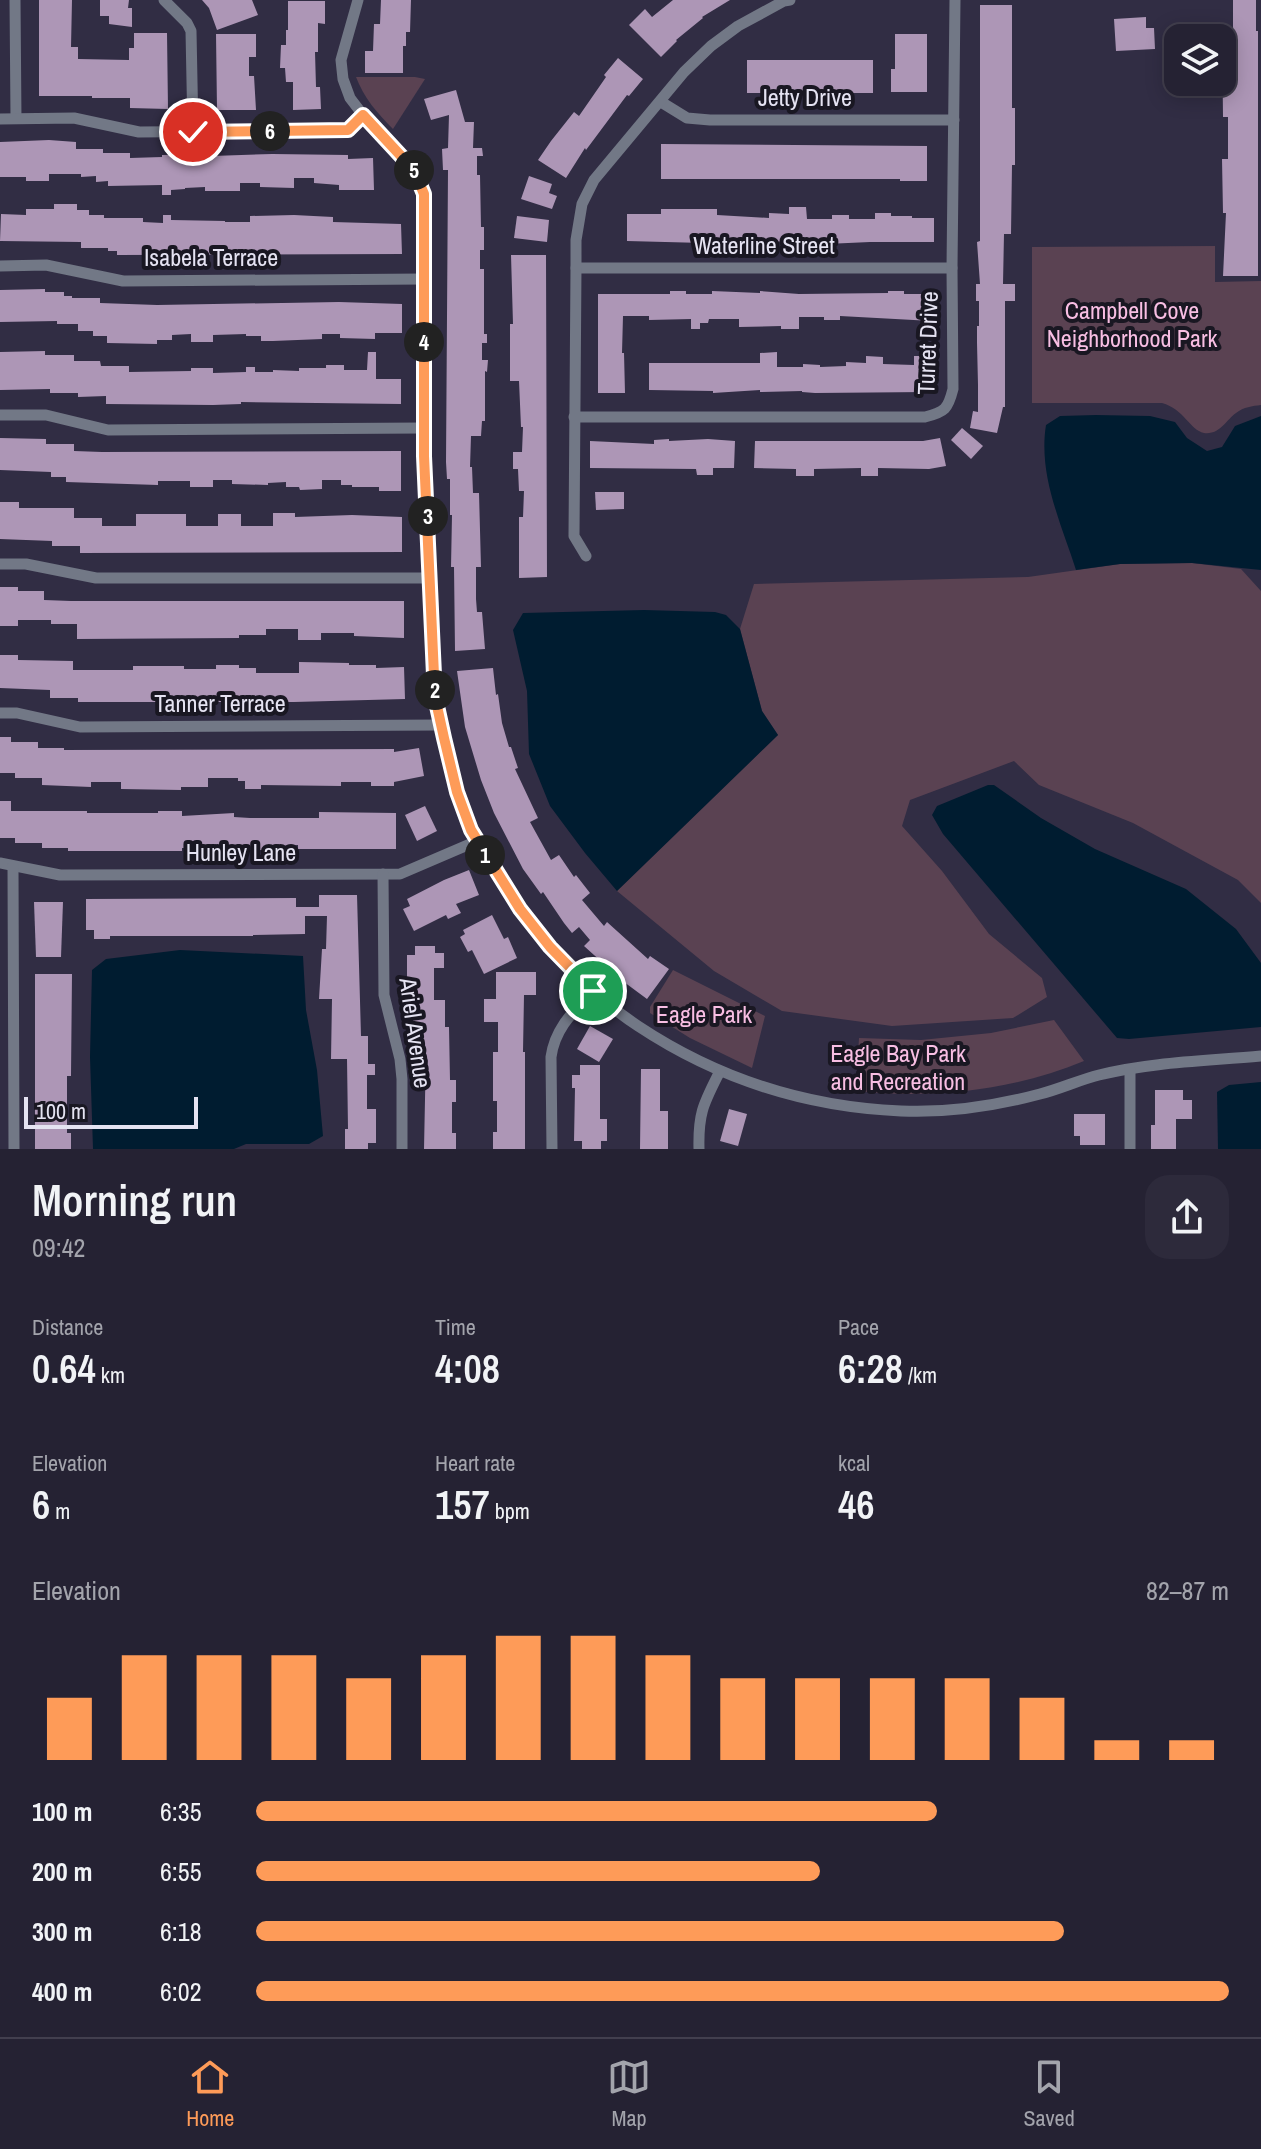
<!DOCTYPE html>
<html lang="en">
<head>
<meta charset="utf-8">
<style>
	:root { --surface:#252233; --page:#2d2a3b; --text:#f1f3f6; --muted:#a3a4ac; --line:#423f4e; --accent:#fe9b58 }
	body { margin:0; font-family:"Archivo Narrow",sans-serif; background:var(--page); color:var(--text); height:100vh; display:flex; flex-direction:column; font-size:30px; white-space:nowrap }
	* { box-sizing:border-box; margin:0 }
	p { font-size:26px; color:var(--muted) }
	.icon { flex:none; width:44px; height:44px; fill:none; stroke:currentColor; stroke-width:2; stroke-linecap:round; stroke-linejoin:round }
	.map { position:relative; height:1149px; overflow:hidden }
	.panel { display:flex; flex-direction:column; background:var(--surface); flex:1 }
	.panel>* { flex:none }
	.controls { position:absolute; left:1164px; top:24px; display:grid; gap:16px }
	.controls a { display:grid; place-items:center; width:72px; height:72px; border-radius:16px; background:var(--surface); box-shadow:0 4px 20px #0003,0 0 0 2px var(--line); font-size:40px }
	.scale { position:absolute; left:24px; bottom:20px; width:174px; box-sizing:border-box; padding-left:8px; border:4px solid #e5e3f2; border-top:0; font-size:22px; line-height:28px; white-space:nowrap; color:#e5e3f2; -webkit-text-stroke:6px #191722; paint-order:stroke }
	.pin { position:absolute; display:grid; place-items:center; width:68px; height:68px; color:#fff; margin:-34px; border:4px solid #fff; border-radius:50%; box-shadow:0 2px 8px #0007 }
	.km { position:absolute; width:40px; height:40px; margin:-20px; border-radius:50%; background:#222; color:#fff; font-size:22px; line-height:40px; text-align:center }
	.round { display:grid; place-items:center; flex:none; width:84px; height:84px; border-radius:24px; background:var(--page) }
	.head { display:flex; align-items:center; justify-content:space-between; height:136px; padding:0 32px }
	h1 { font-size:44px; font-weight:600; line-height:60px }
	.figures { display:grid; grid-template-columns:repeat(3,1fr); gap:12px; height:136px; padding:8px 32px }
	.figures div { display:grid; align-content:center }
	.figures b { font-size:40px; font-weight:600 }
	.figures small { font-size:22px; font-weight:400 }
	.figures p { font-size:22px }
	.chart { height:224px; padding:16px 32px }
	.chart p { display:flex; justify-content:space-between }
	.chart svg { width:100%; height:144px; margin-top:8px; stroke:var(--accent); stroke-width:6 }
	ul { padding:0 32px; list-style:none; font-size:26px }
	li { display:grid; grid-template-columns:128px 96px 1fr; align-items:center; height:60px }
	li i { height:20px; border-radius:10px; background:var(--accent) }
	.tabs { display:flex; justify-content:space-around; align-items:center; height:112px; border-top:2px solid var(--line); background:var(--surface); font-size:22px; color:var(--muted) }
	.tabs a { display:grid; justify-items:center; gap:4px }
	.tabs .selected { color:var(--accent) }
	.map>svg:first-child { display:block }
</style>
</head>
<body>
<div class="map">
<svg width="1261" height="1149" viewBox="0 0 1261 1149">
	<rect width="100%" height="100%" fill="#312d44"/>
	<!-- green -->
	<g fill="#5a4252">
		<path d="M356,77H415L425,79L393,129C377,113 364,98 356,77Z"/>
		<path d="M1215,246V282L1261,281V405C1252,406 1244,407 1236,413C1226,420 1220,435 1204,433C1190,430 1184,409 1162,403H1032V247Z"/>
		<path d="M1192,563L1241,569L1261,591V903L1238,880L1133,823L1039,785L1014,761L910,800L902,826L942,871L989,934L1042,978L1047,997L1013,1018L892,1026L782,1011L714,971L617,891L778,735L762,711L740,629L754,584L1028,577L1120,564Z"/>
		<path d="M673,970L765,1016L752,1068L690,1038L650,1013V1007Z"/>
		<path d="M1054,1020L1084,1061C1012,1091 933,1099 856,1091L859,1038L921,1040L991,1033Z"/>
	</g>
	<!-- water -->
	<g fill="#001c30">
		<path d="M1096,415L1150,416L1175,422L1187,438L1207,451L1222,447L1235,426L1261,416V570L1192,563L1120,564L1076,570C1061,523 1038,475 1046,425L1060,416Z"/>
		<path d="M644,610L715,612L726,615L740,629L762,711L778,735L617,891L585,853L550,806L529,754L527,691L513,630L523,613Z"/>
		<path d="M988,785H994L1041,818L1095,849L1186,889L1236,929L1261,963V1027L1129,1039L1117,1038L943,834L932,815L937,806Z"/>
		<path d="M180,950L303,956L306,1010L317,1070L323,1136L309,1144H246L234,1149H93L90,1057L92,970L106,959Z"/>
		<path d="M1261,1082V1149H1218L1217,1092L1229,1085Z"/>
	</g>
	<!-- building -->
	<g fill="#ad96b6">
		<path d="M39,0H72L71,47H78V59L129,60V48H134V33H167L168,109L130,108V98H92V96H39Z"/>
		<path d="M100,0H129L128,8H132V27L109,24V16H100Z"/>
		<path d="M202,0H252L258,15L217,30L209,8Z"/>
		<path d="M381,0H411L410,32H406V46H403V73H365V51H373L374,24H380Z"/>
		<path d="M673,0H730L702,17L703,18L676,40L677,41L661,57L629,25L645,9L652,17Z"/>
		<path d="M1233,0H1256V31H1258V276H1223L1226,213H1223L1222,159H1228V117H1223L1222,31H1233Z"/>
		<path d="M288,1H325V24L318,23V52H315L316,87H320L321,109L293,110V82H286L285,68H280L281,45H286V30H288Z"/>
		<path d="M980,5H1012V108H1015V165H1012L1011,234H1004L1003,284H1015V301H1005V407H1003L997,433L970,428L973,411L978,412V385L977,343V326H979V301H976V284H980L977,242L980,241Z"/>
		<path d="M1146,17V28H1154L1155,49L1116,51L1114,19Z"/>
		<path d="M216,34H256V57H249V76H254L256,110H217Z"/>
		<path d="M895,34H927V92H891V69H895Z"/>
		<path d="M618,58L643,79L629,96L627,95L586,150L585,148L566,178L538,160L551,141L574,112L579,116L606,77L604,75Z"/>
		<rect x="747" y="60" width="126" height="33"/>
		<path d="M456,90L465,122H474L473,148H482L483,156H477V175H480L481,227H484V250H480V269H484V334H487V343H482V360H488L487,372L485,371V421H482L481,436H471L470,467H472L473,493H479L481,567H476V599L477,612H482L485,649L455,651L454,567H451L452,515H450V479H447L446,462L448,170H443L442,149L448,148L449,115L431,120L424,99Z"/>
		<path d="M49,140L76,142V149H103V153H130V158L162,157V155L212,154V156L272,154L348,155V159L373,158L374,190H339V185L314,183V178H294V188L260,187V183H240V191H205V187L185,188V189L171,190V195H162V185L108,186V181L96,182V176L81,177V174H49V181H26V177H0V142Z"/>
		<path d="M661,144L927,146V181H900V179H661Z"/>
		<path d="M529,176L552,184L549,193L557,196L552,209L521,199Z"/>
		<path d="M54,204H77V210H89V215H104V218H143V222L163,223V215H171V220L225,221V222H250V216L294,215L333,217V222L401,224L402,254L117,255V251H108V248H81V242L0,241L1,214L26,215V209H54Z"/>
		<path d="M789,207H806L807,219H832V215H849V219H875V213H891V216H912V218H934V242H870L826,244H810V241L742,242V244L627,241V214H661V209H717V215L769,218V213L789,214Z"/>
		<path d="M517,216L549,220L547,242L514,238Z"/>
		<path d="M511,255H546L547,577L519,578V517H523L524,491H519L518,469H513V452H522L523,427H521L519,381H510V324H513Z"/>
		<path d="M45,289V292H64V296H72V298H100V303L157,305L339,302L402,304V333H375V339L340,338V334H322V339L273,341H261V336H246V334L213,335V342H191V334L172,335V340H157V344L107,343V336H93V331H78V324H57V321L0,322V290Z"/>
		<path d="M670,291H686V294H712V291L760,293V291L799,294L888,293V291H904V294H931L932,321L840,316V320H824V317H799V329H781V326L739,327V319H709L708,323H700V329H691V319L649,320V316H623L622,353H624L625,393H598V294H670Z"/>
		<path d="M45,351V355H74V361H100L101,366H129V372L191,371V368H213V373L246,372V367H255V372H273V370L299,371V368H326V365H344V370H367L368,352H376V379H401V404L241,402V404L213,405L106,404V396L78,397V393H50V389L0,390V352Z"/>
		<path d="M777,352V367H803V364L820,365V367L846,366V362L866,363V356L883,357V364L914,365V356H931L932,385H927V392L815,393L802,392V391L760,392V390L713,393V391L649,390V363H760V353Z"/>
		<path d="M962,428L983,446L971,459L951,440Z"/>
		<path d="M0,438L46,439V444H74V451L102,452L401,451V491H379V487H352V485H341V480H322V489L300,490L299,487H286V482L268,483V485L232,484V480H213V487H190V481H158V485L66,482V477H51V472L0,470Z"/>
		<path d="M940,438L946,466L929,469L878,468V476H861V468L814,469V476H796V469L754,468L755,441H923Z"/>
		<path d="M669,439V441L708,439L735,441L734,468H713V475H697L696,469L590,468V441L654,444V440Z"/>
		<path d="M595,492H624V509L596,510Z"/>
		<path d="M0,502H19V508H74V518H102V526H136V514H186V526H218V514H241V526H273V513H295V517L352,515L402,517V552L80,553V546H52V541L0,539Z"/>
		<path d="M0,587H18V591H44V600L71,601H404V638L354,636V633H321V640H298V629H266V635H239V638L77,639V624H51V620H18V626H0Z"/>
		<path d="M0,655H18V660L73,661V670H133V666H184V669H216V665H239V668H256V673H299V662L349,663V665H376V668L404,667L405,699L294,702H78V698H50V690L0,688Z"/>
		<path d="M493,668L496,695L498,694L502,723L509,747H511L518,768L515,769L538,818L530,822L551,860L559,855L574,877L576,875L590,893L582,900L604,926L607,922L648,959L650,956L669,969L647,999L624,982L584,946L590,940L579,927L572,933L564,923L543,892L541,894L523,869L494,813L481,780L465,727L457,671Z"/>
		<path d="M0,737H11V742H38V748H64V750L394,749V752L419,748L424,776L394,782V786H371V782H341V786L261,785V789H245V781H238V778H208V787H181V790L121,789V782H91V787L42,785V778H15V773H0Z"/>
		<path d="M0,801H11V811H87V813H158V811H182V816L234,813V817L250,818H319V812L396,813V849H298V845L278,846V849L261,850L182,848V851H68V848H42V843H15V838H0Z"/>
		<path d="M425,806L437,831L417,841L405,815Z"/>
		<path d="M469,870L479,895L456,904L461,913L448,919L446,915L414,931L403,909L410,906L407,899L444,880Z"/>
		<path d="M319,895H357L361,1036H368V1064H375V1075H367V1109H376V1143H368V1149H345V1129H348L347,1059H331L332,999H319L322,949H326L327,916H305V934L253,935V936H110V939H94V930H86V899L296,898V907H319Z"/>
		<path d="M34,902H63L61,957H36Z"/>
		<path d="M492,915L504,939L508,937L517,958L484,974L472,950L468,952L460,937L465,934L463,930Z"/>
		<path d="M415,946H435V953H444V968H434V1000H445V1027H449L450,1080H456V1102H452V1133H456V1149H424L426,1049H420V1022H413V996H407V955H415Z"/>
		<path d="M496,972H536V995H524L523,1052H525V1149H493V1132H497V1101H493V1052H498V1022H484V999H496Z"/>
		<path d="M35,974H72L71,1076H67V1133H71V1149H35Z"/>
		<path d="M590,1026L613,1039L599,1062L577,1049Z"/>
		<path d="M580,1065H600V1119H607V1141H601V1149H582V1141H574L575,1088H572V1075H580Z"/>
		<path d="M641,1069H660V1111H668V1149H640Z"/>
		<path d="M1155,1090H1183V1100H1192V1119H1176V1149H1151V1125H1155Z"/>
		<path d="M729,1109L747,1114L738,1146L720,1141Z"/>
		<path d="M1074,1114H1105V1145H1080V1136H1074Z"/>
	</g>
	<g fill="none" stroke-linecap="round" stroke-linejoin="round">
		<!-- street -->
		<g stroke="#727886" stroke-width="11">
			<path d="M15,0L16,118"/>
			<path d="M164,0L187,23L191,31L193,132"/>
			<path d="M358,0L341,60L343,79L350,98L363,115L414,170L424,194C424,279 422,365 424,450C424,481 428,513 429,544C432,595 428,648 436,699C442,741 453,787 469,827C477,845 490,863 501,880C538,937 582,989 638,1026C718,1079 806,1107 901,1111C947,1113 995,1106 1040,1094C1060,1089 1079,1080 1099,1075C1151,1062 1208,1061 1261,1056"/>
			<path d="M661,102L687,118L710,120H954"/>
			<path d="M0,119L74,118L139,132L348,130L363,115"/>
			<path d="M0,266L46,265L123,281L424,279"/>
			<path d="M576,268H952"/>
			<path d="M0,415H46L108,430L423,428"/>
			<path d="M574,417H925C945,412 948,409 953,389L952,268L955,0"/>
			<path d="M586,556L574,536L576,268V240L582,204L594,180L684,72L711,46L738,26L784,1L790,0"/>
			<path d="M0,564H26L96,578H430"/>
			<path d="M0,713H17L80,727L441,725"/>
			<path d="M0,863L60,875L400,874L477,841"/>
			<path d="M13,866L14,1149"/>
			<path d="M383,874L384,995L400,1059L402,1079V1149"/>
			<path d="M1130,1070V1149"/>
			<path d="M552,1149L551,1057C555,1028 573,1012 593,991"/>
			<path d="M699,1149C698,1112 704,1103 720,1071"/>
		</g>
	</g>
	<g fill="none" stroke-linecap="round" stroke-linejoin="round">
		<defs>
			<path id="route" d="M193,132L348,130L363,115L414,170L424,194V456L435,697L444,738L457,792L471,830L520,909L550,947L593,991"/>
		</defs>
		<!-- route casing -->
		<use href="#route" stroke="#fff" stroke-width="16"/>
		<!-- route -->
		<use href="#route" stroke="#fe9b58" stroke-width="10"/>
	</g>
	<g text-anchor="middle" stroke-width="8" stroke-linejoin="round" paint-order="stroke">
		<!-- street labels -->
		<g font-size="24" fill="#e5e3f2" stroke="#191722">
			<text x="805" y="106">Jetty Drive</text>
			<text x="764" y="254">Waterline Street</text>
			<text x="211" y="266">Isabela Terrace</text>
			<text transform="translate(928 343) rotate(-88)" y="8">Turret Drive</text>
			<text x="220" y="712">Tanner Terrace</text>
			<text x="241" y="861">Hunley Lane</text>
			<text transform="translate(415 1033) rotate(82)" y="8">Ariel Avenue</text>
		</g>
		<!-- park labels -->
		<g font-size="24" fill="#f8bee3" stroke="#191722">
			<text x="1132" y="319">Campbell Cove<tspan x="1132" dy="28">Neighborhood Park</tspan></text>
			<text x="704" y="1023">Eagle Park</text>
			<text x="898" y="1062">Eagle Bay Park<tspan x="898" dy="28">and Recreation</tspan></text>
		</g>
	</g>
</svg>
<div class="controls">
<a><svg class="icon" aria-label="layers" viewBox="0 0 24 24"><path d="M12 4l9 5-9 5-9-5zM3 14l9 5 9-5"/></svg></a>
</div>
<div class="scale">100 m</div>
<div class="pin" style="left:593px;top:991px;background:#1e9e55"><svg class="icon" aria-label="arrive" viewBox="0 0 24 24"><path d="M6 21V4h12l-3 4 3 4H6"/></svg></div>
<div class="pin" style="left:193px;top:132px;background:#d93025"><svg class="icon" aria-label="check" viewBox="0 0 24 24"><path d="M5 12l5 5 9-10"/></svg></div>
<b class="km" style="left:485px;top:855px">1</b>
<b class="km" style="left:435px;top:690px">2</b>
<b class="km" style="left:428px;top:516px">3</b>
<b class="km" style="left:424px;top:342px">4</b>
<b class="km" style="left:414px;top:170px">5</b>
<b class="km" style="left:270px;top:131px">6</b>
</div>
<section class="panel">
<div class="head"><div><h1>Morning run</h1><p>09:42</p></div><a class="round"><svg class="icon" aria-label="share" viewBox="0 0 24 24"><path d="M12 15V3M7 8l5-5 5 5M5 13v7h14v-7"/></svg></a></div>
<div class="figures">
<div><p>Distance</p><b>0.64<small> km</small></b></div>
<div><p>Time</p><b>4:08</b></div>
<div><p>Pace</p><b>6:28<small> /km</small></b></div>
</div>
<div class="figures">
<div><p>Elevation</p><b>6<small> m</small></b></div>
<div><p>Heart rate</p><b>157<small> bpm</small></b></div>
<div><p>kcal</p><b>46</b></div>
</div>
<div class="chart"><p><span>Elevation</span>82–87 m</p>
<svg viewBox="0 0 160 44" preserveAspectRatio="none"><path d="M5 44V25M15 44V12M25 44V12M35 44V12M45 44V19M55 44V12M65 44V6M75 44V6M85 44V12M95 44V19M105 44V19M115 44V19M125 44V19M135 44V25M145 44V38M155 44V38"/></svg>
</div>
<ul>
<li><b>100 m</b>6:35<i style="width:70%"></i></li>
<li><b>200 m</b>6:55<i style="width:58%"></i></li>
<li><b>300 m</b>6:18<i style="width:83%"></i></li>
<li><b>400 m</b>6:02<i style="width:100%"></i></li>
</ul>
</section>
<nav class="tabs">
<a class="selected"><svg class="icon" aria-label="home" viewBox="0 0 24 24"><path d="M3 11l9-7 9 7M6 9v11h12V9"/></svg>Home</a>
<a><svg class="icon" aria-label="map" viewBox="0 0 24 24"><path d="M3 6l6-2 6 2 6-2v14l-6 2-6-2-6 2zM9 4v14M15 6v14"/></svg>Map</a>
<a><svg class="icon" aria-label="saved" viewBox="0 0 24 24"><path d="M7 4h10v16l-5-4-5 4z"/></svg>Saved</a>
</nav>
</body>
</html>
